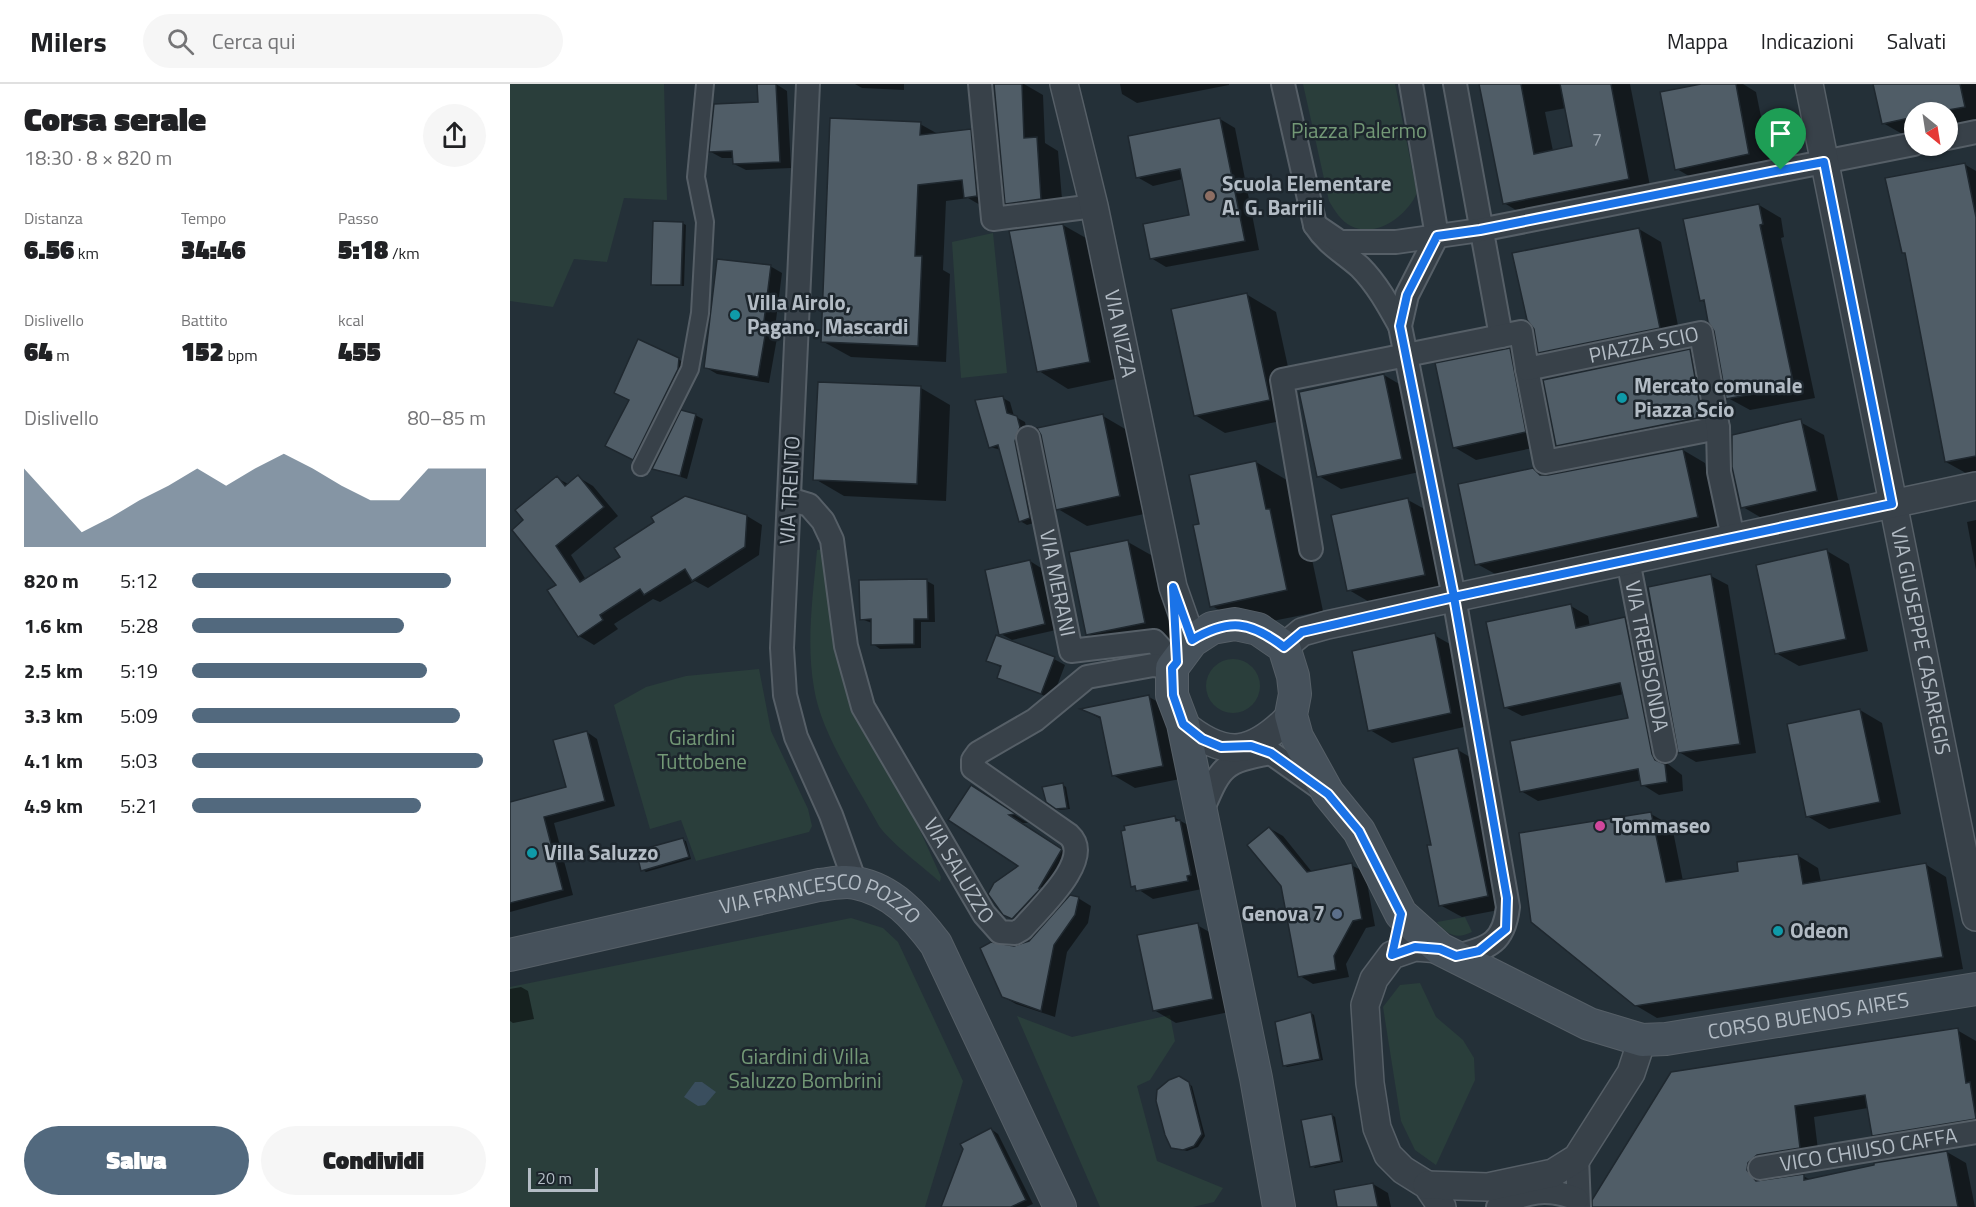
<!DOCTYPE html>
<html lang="it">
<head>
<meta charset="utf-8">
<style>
	:root { --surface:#fff; --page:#f6f6f6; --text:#202124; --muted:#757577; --line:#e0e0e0; --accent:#52697e }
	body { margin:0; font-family:"Titillium Web",sans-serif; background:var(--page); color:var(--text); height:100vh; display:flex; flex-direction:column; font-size:22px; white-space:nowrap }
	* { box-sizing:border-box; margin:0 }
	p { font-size:20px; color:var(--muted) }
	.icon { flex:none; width:33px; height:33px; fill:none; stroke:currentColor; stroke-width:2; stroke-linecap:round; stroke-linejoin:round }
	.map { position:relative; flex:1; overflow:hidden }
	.drawer { display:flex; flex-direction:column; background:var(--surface); width:510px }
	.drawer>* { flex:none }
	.needle { width:39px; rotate:150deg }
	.tools { position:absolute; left:1394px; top:18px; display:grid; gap:12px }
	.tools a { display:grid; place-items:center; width:54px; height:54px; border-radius:50%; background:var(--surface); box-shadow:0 2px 4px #0004; font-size:30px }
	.scale { position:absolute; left:18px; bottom:15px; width:70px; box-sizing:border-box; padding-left:6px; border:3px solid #b3bcc5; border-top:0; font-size:16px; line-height:21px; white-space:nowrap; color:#b3bcc5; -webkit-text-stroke:4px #1d262d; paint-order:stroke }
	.pin { position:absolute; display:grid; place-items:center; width:51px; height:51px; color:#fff; margin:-62px -26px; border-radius:50% 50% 50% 0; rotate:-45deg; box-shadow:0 0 6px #0007 }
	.pin .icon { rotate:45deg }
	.round { display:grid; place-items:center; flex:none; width:63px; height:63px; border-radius:32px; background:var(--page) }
	.headline { display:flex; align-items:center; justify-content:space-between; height:102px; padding:0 24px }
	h1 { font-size:33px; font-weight:800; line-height:45px }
	.stats { display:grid; grid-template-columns:repeat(3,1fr); gap:9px; height:102px; padding:6px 24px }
	.stats div { display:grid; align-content:center }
	.stats b { font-size:26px; font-weight:800 }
	.stats small { font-size:16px; font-weight:400 }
	.stats p { font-size:16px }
	.chart { height:168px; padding:12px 24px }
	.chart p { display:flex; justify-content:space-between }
	.chart svg { width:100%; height:108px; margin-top:6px; fill:var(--accent); opacity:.7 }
	.button { display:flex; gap:12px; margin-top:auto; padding:12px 24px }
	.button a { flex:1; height:69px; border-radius:36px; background:var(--accent); color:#fff; font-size:24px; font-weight:800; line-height:69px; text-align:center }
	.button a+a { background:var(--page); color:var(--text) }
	ul { padding:0 24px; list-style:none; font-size:20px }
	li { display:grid; grid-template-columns:96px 72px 1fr; align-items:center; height:45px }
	li i { height:15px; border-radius:8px; background:var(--accent) }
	header { display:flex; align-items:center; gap:36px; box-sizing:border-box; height:84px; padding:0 30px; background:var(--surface); border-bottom:2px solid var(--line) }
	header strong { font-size:28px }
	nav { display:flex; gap:33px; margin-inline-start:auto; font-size:21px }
	.search { width:420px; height:54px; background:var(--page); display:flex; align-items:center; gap:15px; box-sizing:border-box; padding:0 21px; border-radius:33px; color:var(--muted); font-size:22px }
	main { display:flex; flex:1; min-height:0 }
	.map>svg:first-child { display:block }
</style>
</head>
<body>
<header>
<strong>Milers</strong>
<div class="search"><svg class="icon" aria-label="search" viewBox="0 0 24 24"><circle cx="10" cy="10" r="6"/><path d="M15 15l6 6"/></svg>Cerca qui</div>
<nav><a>Mappa</a><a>Indicazioni</a><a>Salvati</a></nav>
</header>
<main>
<section class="drawer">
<div class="headline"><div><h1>Corsa serale</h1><p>18:30 · 8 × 820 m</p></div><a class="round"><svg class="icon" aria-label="share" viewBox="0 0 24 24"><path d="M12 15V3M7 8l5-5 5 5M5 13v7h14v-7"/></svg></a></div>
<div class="stats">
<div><p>Distanza</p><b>6.56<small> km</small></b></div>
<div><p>Tempo</p><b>34:46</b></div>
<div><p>Passo</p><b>5:18<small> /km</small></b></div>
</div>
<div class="stats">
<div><p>Dislivello</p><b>64<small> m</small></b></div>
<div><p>Battito</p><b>152<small> bpm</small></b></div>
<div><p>kcal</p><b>455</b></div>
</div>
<div class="chart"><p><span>Dislivello</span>80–85 m</p>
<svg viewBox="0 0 160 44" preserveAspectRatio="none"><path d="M0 44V12L10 25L20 38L30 32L40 25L50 19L60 12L70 19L80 12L90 6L100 12L110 19L120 25L130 25L140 12L150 12L160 12V44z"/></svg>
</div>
<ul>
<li><b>820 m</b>5:12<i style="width:88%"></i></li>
<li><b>1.6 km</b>5:28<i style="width:72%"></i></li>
<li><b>2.5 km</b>5:19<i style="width:80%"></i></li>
<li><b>3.3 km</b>5:09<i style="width:91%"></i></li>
<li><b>4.1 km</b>5:03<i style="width:99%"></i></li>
<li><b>4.9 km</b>5:21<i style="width:78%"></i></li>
</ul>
<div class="button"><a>Salva</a><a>Condividi</a></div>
</section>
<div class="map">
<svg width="1466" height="1123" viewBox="0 0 1466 1123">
	<rect width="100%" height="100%" fill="#243038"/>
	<!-- green -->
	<g fill="#2a3e3b">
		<path d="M0,0H154L157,116L114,114L97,178L64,175L43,223L0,217Z"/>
		<path d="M793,0H885L907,109C897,131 867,155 841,142C831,137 825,127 819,117Z"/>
		<path d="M483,149L497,289L451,294L442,158Z"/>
		<path d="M315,465L345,628L408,742L431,793L430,798C412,782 382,760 369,742C347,701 311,650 304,604C296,558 303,512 307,466Z"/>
		<circle cx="723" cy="602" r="27"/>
		<path d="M249,585L261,647L298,725L302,742L299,748L186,777L171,736L140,745L104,621L136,603L176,592Z"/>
		<path d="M955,833L962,848C947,855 938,852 927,838Z"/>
		<path d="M341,834L373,844L388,858L453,997L415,1123H0V903Z"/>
		<path d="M910,899L926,933L953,956L964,974L965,996L926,1081L905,1066L891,1037L873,923L890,901Z"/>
		<path d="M660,931L665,957L640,996L627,1002L647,1077L713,1104L704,1118L683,1123H590L507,932L562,953Z"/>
	</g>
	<!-- water -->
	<path fill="#3a4e5e" d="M185,998H192L206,1008L195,1021L188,1022L174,1013Z"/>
	<!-- shadow -->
	<g fill="#0007" fill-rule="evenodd">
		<path d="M266,0L277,7L281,84L236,86L224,80V74H212L201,68Z"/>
		<path d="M345,0H394V6L352,4Z"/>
		<path d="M484,0H514L533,11L535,59L548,67L553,127L519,132L494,118L495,128L484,129L458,114L436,117L433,186L440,190L436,278L341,273L312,257L410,40L428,50L460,46L491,64Z"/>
		<path d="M610,0H719V1L627,19L612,10Z"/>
		<path d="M971,0H1120L1141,107L1016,132L994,119ZM1056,24L1064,63L1043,67L1035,28Z"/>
		<path d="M1199,0H1233L1246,8L1261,82L1189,98L1167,85Z"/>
		<path d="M1365,0H1466V36L1437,42V28H1404V49L1394,51L1373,39Z"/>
		<path d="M710,35L725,44L749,166L656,183L641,174L680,132L673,95L643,102L627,93Z"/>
		<path d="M1454,80L1466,87V393H1463L1436,378L1397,171L1393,168Z"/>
		<path d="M1249,121L1271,134L1274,153L1271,154L1305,314L1240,326L1218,314L1206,246L1196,219L1191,216Z"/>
		<path d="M172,139L176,141L174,202H146L143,200Z"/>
		<path d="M553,141L583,158L610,294L558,305L529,287Z"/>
		<path d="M1129,145L1151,158L1171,256L1052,281L1029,268Z"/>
		<path d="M260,182L272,189L264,252L267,254L259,299L207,290L195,283Z"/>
		<path d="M736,210L766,228L789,333L715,349L685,331Z"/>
		<path d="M1000,266L1022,278L1037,361L966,376L944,363Z"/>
		<path d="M1180,267L1183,268L1195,335L1050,363L1047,361Z"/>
		<path d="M168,275L180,282L135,381L109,368Z"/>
		<path d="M874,291L896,304L914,387L831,405L809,392Z"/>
		<path d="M411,304L440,321L436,417L334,412L305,395Z"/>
		<path d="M493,314L500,318L504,332L515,338L517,348L527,438L517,441L510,437L491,366L480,363Z"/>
		<path d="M185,331L193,335L177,395L144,384Z"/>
		<path d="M593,332L622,349L639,429L577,442L548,425Z"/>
		<path d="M1292,339L1314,351L1329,420L1255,436L1233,423Z"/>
		<path d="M1173,366L1195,379L1209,445L989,492L967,480L1023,386L1035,392Z"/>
		<path d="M746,378L782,399L796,447L813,527L738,542L702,522L691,441Z"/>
		<path d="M68,393L83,402L108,432L61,471L76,496L237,432L252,441L249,471L198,504L185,497L150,518L143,515L104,540L108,545L84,561L69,552L48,501L15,437L47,394L58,400Z"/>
		<path d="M898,416L920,428L936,503L861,519L839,506Z"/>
		<path d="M1466,436V486L1457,438Z"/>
		<path d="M618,458L648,475L664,555L607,567L577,550Z"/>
		<path d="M1317,467L1339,480L1358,567L1289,582L1266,569Z"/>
		<path d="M520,477L531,484L546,546L502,556L491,550Z"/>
		<path d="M1201,492L1218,501L1246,669L1186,678L1169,668Z"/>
		<path d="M417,497L424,501L425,538H411V564L370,565L363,560L362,539L351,535Z"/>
		<path d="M1061,522L1078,532L1080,543L1115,534L1132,544L1158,680L1172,691L1173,707L1149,711L1133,701L1132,696L1028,717L1011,707L1120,635L1114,610L1012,632L995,623Z"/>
		<path d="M924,551L947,564L963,641L882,659L860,646Z"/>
		<path d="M544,575L555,581L542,615L489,593L492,584L478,576Z"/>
		<path d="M639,613L661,625L675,694L625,704L603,691L593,636L574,626Z"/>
		<path d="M1350,626L1372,639L1391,730L1319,745L1297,732Z"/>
		<path d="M77,648L87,655L105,722L44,739L63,811L0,828V718L58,704Z"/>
		<path d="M948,666L970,679L999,824L952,833L930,821L922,762Z"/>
		<path d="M553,701L556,703L560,725L550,726L537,718Z"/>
		<path d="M475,712L518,739H512L566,775L518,843L503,834L511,782Z"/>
		<path d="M1141,730L1162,742L1173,797L1230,788L1287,771L1308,784L1311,798L1415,780L1436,793L1453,885L1147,934L1125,921Z"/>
		<path d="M665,734L680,742L692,805L643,815L623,802Z"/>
		<path d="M759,744L773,752L802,788L841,781L855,788L865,842L856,844L836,880L839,893L803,900L790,892Z"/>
		<path d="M173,756L176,757L181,775L136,788L133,786Z"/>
		<path d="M568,814L581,822L578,839L557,868L545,933L506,920L492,912L489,863L512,862Z"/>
		<path d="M687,841L710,854L724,927L666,939L644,926Z"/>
		<path d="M11,903L18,907L24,935L3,939L0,937V905Z"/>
		<path d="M801,929L804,931L813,976L777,983L774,981Z"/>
		<path d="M1447,946L1466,957V1048L1382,1062L1363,1051L1358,1024L1304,1033L1309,1074L1256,1090L1255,1097L1293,1092L1301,1096L1437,1068L1456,1079L1465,1123H1098L1094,1100Z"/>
		<path d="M669,994L682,1002L695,1052L688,1063L677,1067L662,1063Z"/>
		<path d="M822,1031L825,1033L833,1078L805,1084L802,1082Z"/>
		<path d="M481,1045L488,1050L523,1120L516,1123H433Z"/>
		<path d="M863,1100L878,1109L881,1123H829Z"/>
	</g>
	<!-- building -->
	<g fill="#505d67" stroke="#1f282f" stroke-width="1.5">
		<path d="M247,0H266L270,78L223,80L222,67L199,68L204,20L248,18Z"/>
		<path d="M484,0H512L514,54L527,53L531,115L495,120Z"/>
		<path d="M969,0H1011L1024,70L1062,62L1050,0H1101L1119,95L993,120Z"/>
		<path d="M1191,0H1226L1239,70L1165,86L1150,8Z"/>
		<path d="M1363,0H1450L1455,23L1427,28H1404V33L1372,40Z"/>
		<path d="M320,34L411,38L410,51L461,45L467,112L454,114L452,96L408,101L405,172H412L408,262L311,258Z"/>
		<path d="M710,34L735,157L640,175L633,140L679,131L670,85L626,94L618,52Z"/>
		<path d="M1455,79L1466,133V372L1435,378L1395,169H1392L1375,94Z"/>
		<path d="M1249,120L1253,140L1250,141L1284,302L1216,315L1204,247L1198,238L1194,216L1190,217L1173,135Z"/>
		<path d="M143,137L173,138L171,201H141Z"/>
		<path d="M553,140L580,278L527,288L499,147Z"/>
		<path d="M1129,144L1150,244L1028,269L1024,245L1017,236L1002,169Z"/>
		<path d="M207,175L261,181L253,245L256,246L248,293L194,284Z"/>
		<path d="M737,209L760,316L684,332L661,225Z"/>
		<path d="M128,255L169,274L168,285L123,376L95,362L119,316L104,309Z"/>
		<path d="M1000,264L1016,348L943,364L925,279Z"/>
		<path d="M1180,265L1192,333L1046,362L1033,296Z"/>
		<path d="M874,290L892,375L807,393L789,308Z"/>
		<path d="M308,298L411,302L407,400L303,396Z"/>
		<path d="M493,312L497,329L507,332L510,343L505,357L520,434L509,438L488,361L479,364L465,316Z"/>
		<path d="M171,326L186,330L170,392L142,385Z"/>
		<path d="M593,330L610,412L546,426L531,351L527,344Z"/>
		<path d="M1291,335L1307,407L1231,424L1222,383V351Z"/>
		<path d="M1173,365L1188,433L965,481L948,400L1023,384L1030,391H1038Z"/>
		<path d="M746,377L756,425H760L777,506L700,523L683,441L689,440L679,391Z"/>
		<path d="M68,391L94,423L46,462L70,498L110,473L104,464L144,438L141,433L175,412L237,431L235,463L182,497L175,485L134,511L130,505L90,531L93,536L68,553L37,506L46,501L2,446L13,436L5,426L47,392L55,402Z"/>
		<path d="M898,414L915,491L837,507L821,431Z"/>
		<path d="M618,456L635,539L576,551L559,468Z"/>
		<path d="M1317,465L1336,555L1265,570L1246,481Z"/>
		<path d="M520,476L535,540L489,551L475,486Z"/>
		<path d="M1201,490L1230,660L1168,669L1138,503Z"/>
		<path d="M417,495L418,535H404V560L361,561V535L350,536L349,496Z"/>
		<path d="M1061,520L1066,544L1115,533L1142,670L1145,676L1155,680L1157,698L1131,702L1128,685L1010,708L1000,657L1118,634L1110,599L994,624L976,538Z"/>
		<path d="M925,549L941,629L858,647L842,567Z"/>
		<path d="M486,551L545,573L531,610L487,594L491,582L476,577Z"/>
		<path d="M639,611L653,682L602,692L590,633L570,625Z"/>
		<path d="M1350,625L1370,718L1296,733L1277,640Z"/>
		<path d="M77,647L95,717L34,733L53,806L0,819V718L56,703L43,656Z"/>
		<path d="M948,664L978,812L929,822L917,761H921L903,674Z"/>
		<path d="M553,699L557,724L546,725L536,718L532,703Z"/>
		<path d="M461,701L506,730L499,731L552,765L529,804H531L502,835L493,831L478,810L484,799L508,782L438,736Z"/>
		<path d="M1141,728L1156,798L1228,787L1227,778L1288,770L1293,800L1416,779L1433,873L1125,922L1021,838L1009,749Z"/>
		<path d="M665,732L666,737L670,736L681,791L677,792L678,797L626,807L625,802L621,803L611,747L615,746L614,742Z"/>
		<path d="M759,743L797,788L842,779L852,835L843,837L824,872L826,886L788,893L771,802L737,761Z"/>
		<path d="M173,754L179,773L131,787L126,767Z"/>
		<path d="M560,811L569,813L565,831L544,861L531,927L492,913L470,864L481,858L504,862L519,857Z"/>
		<path d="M688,839L703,915L643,927L627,851Z"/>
		<path d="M801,928L810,975L773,982L765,938Z"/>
		<path d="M1448,944L1456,999L1460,998L1466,1035L1362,1052L1355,1011L1285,1022L1290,1064L1247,1071L1238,1079L1237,1086L1246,1097L1294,1090V1096L1364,1081V1079L1437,1067L1448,1123H1082V1116L1161,988Z"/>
		<path d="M669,992L679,998L692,1050L684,1062L673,1066L661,1064L655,1051L646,1017L647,1006L659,996Z"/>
		<path d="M822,1030L831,1077L800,1083L791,1036Z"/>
		<path d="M481,1044L516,1116L501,1123H431L453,1065L450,1060Z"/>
		<path d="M863,1099L868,1123H827L824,1106Z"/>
	</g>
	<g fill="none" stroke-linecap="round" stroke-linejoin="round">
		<defs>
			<path id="pedestrian" d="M131,383L180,285L190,229L195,138L186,93L195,0"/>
			<g id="minor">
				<path d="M298,0L272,564L275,611L286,653L321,731L345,798"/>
				<path d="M470,0L483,135L584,122"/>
				<path d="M773,0L805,141C817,160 833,168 850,183C867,200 879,222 890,242"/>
				<path d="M901,0L927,152L897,211L890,242L944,513L998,823C994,858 980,864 946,872"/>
				<path d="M945,0L991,252"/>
				<path d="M1437,54L1466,48"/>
				<path d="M805,141L830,158H886L970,146L1404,60"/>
				<path d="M1017,285L1035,378L1208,344"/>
				<path id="s1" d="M518,354L561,567L644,557L665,580"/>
				<path id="s2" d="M279,415L299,421L313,437L322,456L336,562L353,623L474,830L490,848L505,849L512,845C529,825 585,775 559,751L463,684V676L468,669L525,636L577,593L643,581L662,584"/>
				<path id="s3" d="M801,465L772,296L1011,248L1017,285L1191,249L1208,344L1209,388L1223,454"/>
				<path id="s4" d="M1118,476L1155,667"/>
				<path d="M748,664L761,669L813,706"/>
				<path d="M691,729C711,683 711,678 761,669"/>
				<path d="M1067,1074L1069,1123"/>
				<path id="s5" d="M1250,1084L1466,1048"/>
				<path d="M988,1123C1015,1107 1038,1103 1067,1115"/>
			</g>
			<g id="tertiary">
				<path id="s6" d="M554,0L584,122L663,503L682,557"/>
				<path id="s7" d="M1299,0L1466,833"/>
				<path d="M774,563L792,548L817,541L1466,402"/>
				<path d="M673,640C717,676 743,670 781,631"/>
				<path d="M930,865L905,863L882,871L864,895L855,921L860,999L867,1044L878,1071L893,1086L917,1101L932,1123"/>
				<path d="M917,1101L978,1103L1043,1089L1067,1074L1121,989L1132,956"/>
			</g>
			<g id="secondary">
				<path id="s8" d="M0,871L309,801C320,800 335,796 346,799C382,806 405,832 426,860L550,1123"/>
				<path id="s9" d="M769,1123L746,994L673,640L662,611V584L682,557L702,544L725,540L748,545L774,563L783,592L785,610L781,631L787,653L818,709L849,747L891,830L930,865L1079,940L1132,956L1156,955L1466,905"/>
			</g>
		</defs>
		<!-- pedestrian casing -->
		<use href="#pedestrian" stroke="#565f67" stroke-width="20"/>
		<!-- minor casing -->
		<use href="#minor" stroke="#565f67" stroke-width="26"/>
		<!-- tertiary casing -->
		<use href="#tertiary" stroke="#565f67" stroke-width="30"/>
		<!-- secondary casing -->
		<use href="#secondary" stroke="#565f67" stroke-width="34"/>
		<!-- pedestrian -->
		<use href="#pedestrian" stroke="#384149" stroke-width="16"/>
		<!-- minor -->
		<use href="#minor" stroke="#384149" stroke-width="22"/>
		<!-- tertiary -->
		<use href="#tertiary" stroke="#384149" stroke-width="27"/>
		<!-- secondary -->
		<use href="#secondary" stroke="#46515b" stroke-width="32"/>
	</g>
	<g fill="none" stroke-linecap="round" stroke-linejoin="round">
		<defs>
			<path id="route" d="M1271,86L970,146L927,152L897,211L890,242L944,513L792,548L774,563C740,537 719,534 682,556L663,503L667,578L662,584L663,611L673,640L692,655L711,663L741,662L761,669L818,710L849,747L891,830L882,871L905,863L930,865L946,872L969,867L996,845L997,814L944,513L1382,420L1314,78L1271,86"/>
		</defs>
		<!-- route casing -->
		<use href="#route" stroke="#fff" stroke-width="12"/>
		<!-- route -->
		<use href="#route" stroke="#1a73e8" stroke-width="8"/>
	</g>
	<!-- markers -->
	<circle fill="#8d6e63" stroke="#1d262d" stroke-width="2" cx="700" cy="112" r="6"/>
	<g fill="#0f9aa8" stroke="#1d262d" stroke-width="2">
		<circle cx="225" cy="231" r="6"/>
		<circle cx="1112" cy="314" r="6"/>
		<circle cx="22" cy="769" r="6"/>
		<circle cx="1268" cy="847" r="6"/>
	</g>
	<circle fill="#d1479c" stroke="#1d262d" stroke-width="2" cx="1090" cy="742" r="6"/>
	<circle fill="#5c6f8a" stroke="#1d262d" stroke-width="2" cx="827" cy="830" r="6"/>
	<g text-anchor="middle" stroke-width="5" stroke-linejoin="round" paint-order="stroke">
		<!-- number labels -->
		<g font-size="18" fill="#9aa4ae">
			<text x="1087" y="62">7</text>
		</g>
		<!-- park labels -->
		<g font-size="21" fill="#739876" stroke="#1d262d">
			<text x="849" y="54">Piazza Palermo</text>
			<text x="192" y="661">Giardini<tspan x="192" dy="24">Tuttobene</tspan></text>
			<text x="295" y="980">Giardini di Villa<tspan x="295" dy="24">Saluzzo Bombrini</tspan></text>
		</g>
		<!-- poi labels -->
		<g font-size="21" font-weight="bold" fill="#b3bcc5" stroke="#1d262d" text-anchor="start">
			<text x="712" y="107">Scuola Elementare<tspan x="712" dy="24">A. G. Barrili</tspan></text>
			<text x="237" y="226">Villa Airolo,<tspan x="237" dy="24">Pagano, Mascardi</tspan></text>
			<text x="1124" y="309">Mercato comunale<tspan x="1124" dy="24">Piazza Scio</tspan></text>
			<text x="1102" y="749">Tommaseo</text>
			<text x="34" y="776">Villa Saluzzo</text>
			<text x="815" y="837" text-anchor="end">Genova 7</text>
			<text x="1280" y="854">Odeon</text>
		</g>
		<!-- street labels -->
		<g font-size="21" fill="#b3bcc5" stroke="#1d262d">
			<text dy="7" stroke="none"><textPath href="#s6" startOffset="256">VIA NIZZA</textPath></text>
			<text dy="7" stroke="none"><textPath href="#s3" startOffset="572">PIAZZA SCIO</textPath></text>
			<text transform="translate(280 406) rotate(-87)" y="7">VIA TRENTO</text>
			<text dy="7" stroke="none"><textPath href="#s1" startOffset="148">VIA MERANI</textPath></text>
			<text dy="7" stroke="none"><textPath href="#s7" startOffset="568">VIA GIUSEPPE CASAREGIS</textPath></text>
			<text dy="7" stroke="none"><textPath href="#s4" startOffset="98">VIA TREBISONDA</textPath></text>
			<text dy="7" stroke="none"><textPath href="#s2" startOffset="423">VIA SALUZZO</textPath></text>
			<text dy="7" stroke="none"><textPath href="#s8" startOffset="321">VIA FRANCESCO POZZO</textPath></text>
			<text dy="7" stroke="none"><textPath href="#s9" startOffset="1428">CORSO BUENOS AIRES</textPath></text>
			<text dy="7" stroke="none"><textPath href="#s5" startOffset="110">VICO CHIUSO CAFFA</textPath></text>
		</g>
	</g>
</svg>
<div class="tools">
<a><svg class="needle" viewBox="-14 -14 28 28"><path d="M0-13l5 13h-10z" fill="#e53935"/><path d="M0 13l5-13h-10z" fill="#757577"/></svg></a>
</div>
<div class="scale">20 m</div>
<div class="pin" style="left:1271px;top:86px;background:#1e9e55"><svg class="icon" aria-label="arrive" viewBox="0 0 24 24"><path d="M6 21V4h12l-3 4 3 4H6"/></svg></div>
</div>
</main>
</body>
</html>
